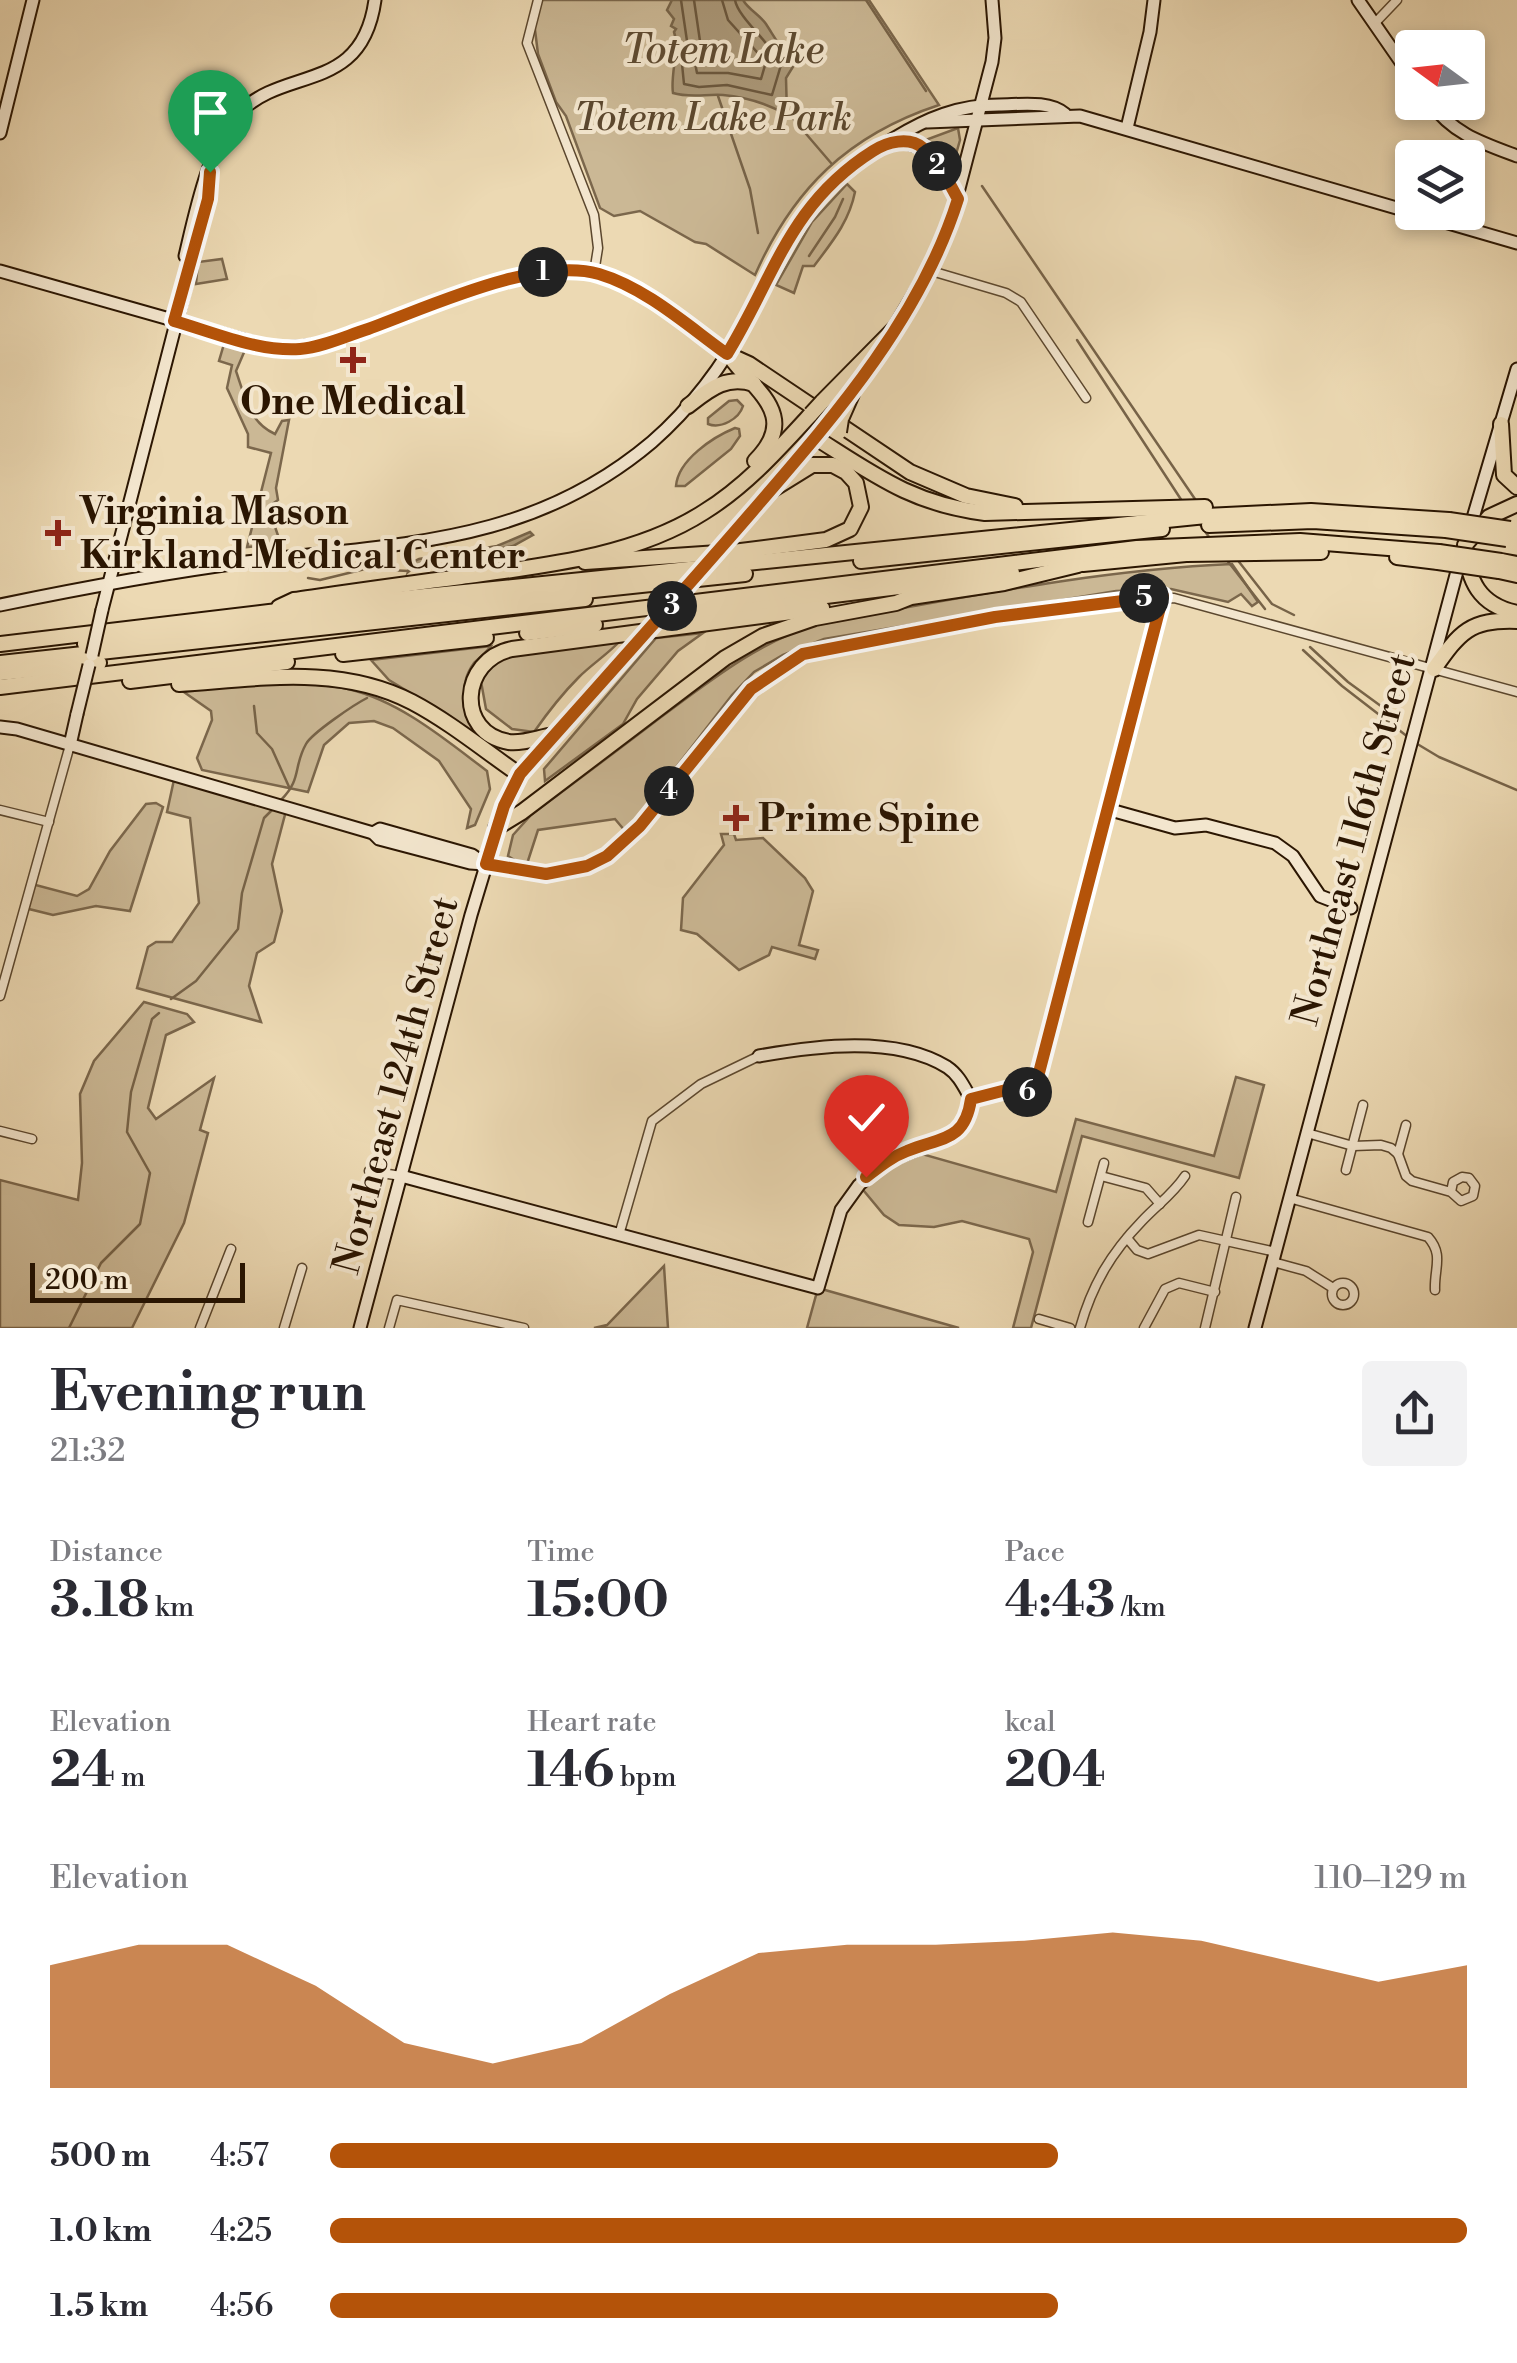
<!DOCTYPE html>
<html lang="en">
<head>
<meta charset="utf-8">
<style>
	:root { --surface:#fff; --page:#f2f2f3; --text:#2b2b33; --muted:#7c7c81; --accent:#b45309 }
	body { margin:0; font-family:"Libre Bodoni",serif; background:var(--page); color:var(--text); height:100vh; display:flex; flex-direction:column; font-size:38px; white-space:nowrap }
	* { box-sizing:border-box; margin:0 }
	p { font-size:32px; color:var(--muted) }
	.icon { flex:none; width:55px; height:55px; fill:none; stroke:currentColor; stroke-width:2; stroke-linecap:round; stroke-linejoin:round }
	.map { position:relative; height:1328px; overflow:hidden }
	.sheet { display:flex; flex-direction:column; background:var(--surface); flex:1 }
	.sheet>* { flex:none }
	.needle { width:65px; rotate:285deg }
	.controls { position:absolute; left:1395px; top:30px; display:grid; gap:20px }
	.controls a { display:grid; place-items:center; width:90px; height:90px; border-radius:10px; background:var(--surface); box-shadow:0 5px 15px #0003; font-size:50px }
	.scale { position:absolute; left:30px; bottom:25px; width:215px; box-sizing:border-box; padding-left:10px; border:5px solid #2b1602; border-top:0; font-size:28px; line-height:35px; white-space:nowrap; color:#2b1602; -webkit-text-stroke:8px #f3e6ce; paint-order:stroke }
	.pin { position:absolute; display:grid; place-items:center; width:85px; height:85px; color:#fff; margin:-102px -42px; border-radius:50% 50% 50% 0; rotate:-45deg; box-shadow:0 0 10px #0007 }
	.pin .icon { rotate:45deg }
	.km { position:absolute; width:50px; height:50px; margin:-25px; border-radius:50%; background:#222; color:#fff; font-size:28px; line-height:50px; text-align:center }
	.round { display:grid; place-items:center; flex:none; width:105px; height:105px; border-radius:10px; background:var(--page) }
	.summary { display:flex; align-items:center; justify-content:space-between; height:170px; padding:0 50px }
	h1 { font-size:55px; font-weight:700; line-height:75px }
	.stats { display:grid; grid-template-columns:repeat(3,1fr); gap:15px; height:170px; padding:10px 50px }
	.stats div { display:grid; align-content:center }
	.stats b { font-size:50px; font-weight:700 }
	.stats small { font-size:28px; font-weight:400 }
	.stats p { font-size:28px }
	.chart { height:280px; padding:20px 50px }
	.chart p { display:flex; justify-content:space-between }
	.chart svg { width:100%; height:180px; margin-top:10px; fill:var(--accent); opacity:.7 }
	ul { padding:0 50px; list-style:none; font-size:32px }
	li { display:grid; grid-template-columns:160px 120px 1fr; align-items:center; height:75px }
	li i { height:25px; border-radius:12px; background:var(--accent) }
	.map>svg:first-child { display:block }
</style>
</head>
<body>
<div class="map">
<svg width="1517" height="1328" viewBox="0 0 1517 1328">
	<rect width="100%" height="100%" fill="#ecd9b3"/>
	<filter id="stains"><feTurbulence type="fractalNoise" baseFrequency=".002" numOctaves="4"/><feColorMatrix values="0 0 0 0 .2 0 0 0 0 .09 0 0 0 0 .02 0 0 0 .5 -.17"/></filter>
	<radialGradient id="worn" r=".72"><stop offset=".6" stop-color="#630" stop-opacity="0"/><stop offset="1" stop-color="#630" stop-opacity=".3"/></radialGradient>
	<!-- green -->
	<g fill="#cbb895" stroke="#7b674c" stroke-width="2.5">
		<path d="M540,0H869L939,105C848,135 793,189 755,275L706,244L695,242L640,211L614,216L600,208L566,116L556,102L538,54L534,22Z"/>
		<path d="M958,128L960,140L949,179L920,142Z"/>
		<path d="M847,184L855,192C849,222 832,242 814,266H803L794,293L776,285L812,222Z"/>
		<path d="M222,259L227,279L196,284L198,262Z"/>
		<path d="M224,344L245,350L236,371C245,397 249,422 275,434L282,421L289,420L276,488L278,500L268,507L281,544L247,547L271,453L248,447V434L227,388L232,365L219,361Z"/>
		<path d="M737,400L743,406C739,419 721,429 708,424V418L729,401Z"/>
		<path d="M735,428L739,429L740,436L731,449L685,486H676C678,460 713,437 735,428Z"/>
		<path d="M1232,564L1258,602L1252,606L1241,594L1228,602L1171,589L1116,591L824,639L783,655L754,672L732,695L626,832L615,819L538,830L526,867L508,856L513,835L531,815C575,782 618,750 661,717C711,680 760,641 820,623C956,599 1094,570 1232,564Z"/>
		<path d="M703,633L678,651L637,699L623,724L545,781L544,769L656,638Z"/>
		<path d="M621,640C608,654 592,664 579,677C562,694 548,712 534,732L512,729L486,709L480,676L500,660L515,654Z"/>
		<path d="M491,646C487,652 480,657 474,663C457,686 465,710 476,733L389,680L371,660Z"/>
		<path d="M294,682C312,685 330,685 348,689C400,701 446,740 487,771L490,789L475,825L467,828L471,809L439,761L393,728L374,721L349,723L324,745L308,792L202,770L197,758L212,720L211,711L181,690Z"/>
		<path d="M175,775L287,807L272,864L282,911L274,942L257,953L249,986L261,1022L137,988L148,947L156,942H172L199,903L190,818L167,812Z"/>
		<path d="M156,803L163,807L130,911L96,906L53,915L25,908L32,884L77,896L89,889L110,851L146,804Z"/>
		<path d="M721,834H734L736,840L763,838L805,878L813,891L799,945L818,950L815,959L772,947L769,955L739,970L697,934L681,930L683,898L724,845Z"/>
		<path d="M144,1002L187,1014L194,1022L166,1035L148,1108L156,1119L214,1078L200,1130L208,1133L184,1223L132,1328H0V1180L78,1200L82,1163L80,1094L94,1061Z"/>
		<path d="M1236,1077L1264,1085L1239,1178L1082,1136L1031,1328H1013L1033,1252L1029,1239L962,1221L934,1227L899,1225L884,1215L859,1185L908,1150L1056,1192L1076,1119L1214,1156Z"/>
		<path d="M664,1266L668,1328H594L607,1325Z"/>
		<path d="M818,1288L959,1328H807Z"/>
	</g>
	<!-- water -->
	<g fill="#aa9777" stroke="#776348" stroke-width="2.5">
		<path d="M672,0H743C749,10 760,15 766,24C775,38 783,52 794,65L786,78L787,115C768,104 745,97 723,95C706,94 689,98 673,93C670,75 680,48 674,32L676,29L671,26L674,19L667,10Z"/>
		<path d="M530,532L533,535L513,546L416,565L408,572L411,563L419,559L497,546Z"/>
	</g>
	<g fill="none" stroke-linecap="round" stroke-linejoin="round">
		<!-- shore -->
		<g stroke="#6a563c" stroke-width="2.5">
			<path d="M681,0L687,41L682,64L684,84L699,87L727,85L772,95L781,65C772,44 738,18 735,0"/>
			<path d="M694,0L700,41L695,63L697,73H728L761,79L766,62L728,20L722,0"/>
		</g>
		<!-- stream -->
		<g stroke="#776348" stroke-width="2.5">
			<path d="M866,0L926,91"/>
			<path d="M718,96L750,189L758,233"/>
			<path d="M789,114L831,163"/>
			<path d="M982,186L1197,502"/>
			<path d="M809,256L835,217L843,199"/>
			<path d="M1077,340L1182,501"/>
			<path d="M1199,523L1209,537"/>
			<path d="M1236,558L1272,604L1294,615"/>
			<path d="M1226,559L1265,609"/>
			<path d="M308,578L320,580L365,569L409,571"/>
			<path d="M1310,647L1348,682L1400,720"/>
			<path d="M1303,650L1342,686L1408,737"/>
			<path d="M254,706L257,733L272,749L290,789"/>
			<path d="M1414,742L1439,757L1517,790"/>
			<path d="M281,800C302,779 293,767 306,744C312,733 355,704 367,698"/>
			<path d="M171,999L196,981L238,929L242,893L264,818L272,810"/>
			<path d="M69,1328L101,1263L140,1224L150,1173L127,1132L131,1092L152,1019L159,1013"/>
		</g>
		<defs>
			<g id="street">
				<path d="M538,0L527,43L594,215L598,248L594,273"/>
				<path d="M1375,23L1397,0"/>
				<path d="M928,270L1006,293L1021,302L1086,398"/>
				<path d="M0,810L49,822"/>
				<path d="M485,864L512,871L546,873L587,866L607,856L640,827L751,689L803,654L995,617L1106,602L1174,598L1517,692"/>
				<path d="M0,996L70,745"/>
				<path d="M0,1131L32,1139"/>
				<path d="M1307,1133L1353,1146L1381,1145L1391,1148L1398,1154L1406,1176L1412,1181L1451,1192L1461,1201L1473,1196L1475,1186L1469,1178L1462,1177L1453,1182L1451,1192"/>
				<path d="M1398,1154L1406,1125"/>
				<path d="M1346,1170L1363,1105"/>
				<path d="M369,1171L401,1176"/>
				<path d="M1101,1176L1146,1188L1160,1204"/>
				<path d="M1289,1198L1428,1237C1444,1255 1434,1268 1435,1290"/>
				<path d="M1088,1222L1104,1163"/>
				<path d="M619,1235L652,1121L701,1084L759,1056"/>
				<path d="M1127,1238L1137,1250L1148,1254L1199,1235L1276,1252"/>
				<path d="M1273,1262L1306,1271L1333,1288"/>
				<circle cx="1343" cy="1294" r="11"/>
				<path d="M1039,1319L1070,1328"/>
				<path d="M200,1328L231,1249"/>
				<path d="M284,1328L302,1268"/>
				<path d="M389,1328L397,1300L524,1328"/>
				<path d="M1080,1328C1092,1285 1111,1253 1142,1221C1157,1205 1173,1194 1185,1176"/>
				<path d="M1144,1328L1165,1289L1179,1283L1215,1292"/>
				<path d="M1205,1328L1236,1197"/>
			</g>
			<g id="secondary">
				<path d="M1358,0L1412,78"/>
				<path d="M1430,102C1453,134 1482,143 1517,156"/>
				<path d="M927,122L1080,116L1517,243"/>
				<path d="M1127,128L1150,32L1154,0"/>
				<path d="M0,133L33,0"/>
				<path d="M893,143C928,138 943,172 957,199"/>
				<path d="M185,256C195,214 209,143 240,112C286,66 362,94 375,0"/>
				<path d="M0,271L254,343C295,354 328,343 366,329C428,308 541,253 603,276C649,292 688,326 727,354"/>
				<path d="M890,334L928,270L951,219L992,62L995,38L992,0"/>
				<path d="M849,397L880,350"/>
				<path d="M1470,528L1517,369"/>
				<path d="M729,539L829,423"/>
				<path d="M0,605C82,588 163,573 246,562C397,543 529,546 652,442C692,407 724,364 749,317C766,286 776,252 797,223C823,188 856,161 893,139C927,118 959,105 999,105C1019,105 1049,100 1065,114"/>
				<path d="M102,610L208,199L210,172"/>
				<path d="M0,727L17,729L373,833L379,839L470,863L485,864"/>
				<path d="M70,745L77,714"/>
				<path d="M1107,809L1175,828L1206,825L1275,843L1293,856L1320,896L1351,908"/>
				<path d="M373,833L380,829L472,855L482,862"/>
				<path d="M759,1056C815,1046 895,1035 947,1067C959,1075 964,1087 971,1099"/>
				<path d="M971,1099L1006,1090L1034,1092L1163,596"/>
				<path d="M401,1176L818,1288L841,1210L859,1185L885,1162L956,1134L969,1115L971,1099"/>
				<path d="M360,1328L471,915L504,806L520,775L631,651"/>
				<path d="M1255,1328L1460,560"/>
			</g>
			<g id="highway">
				<path d="M727,354L749,364L910,472L966,496L1015,506"/>
				<path d="M731,358C756,392 800,416 755,461"/>
				<path d="M822,402L894,329"/>
				<path d="M688,406C709,390 725,375 754,384"/>
				<path d="M841,419L852,394"/>
				<path d="M1501,424L1504,475L1517,487"/>
				<path d="M816,438C876,476 913,504 985,513L1205,507"/>
				<path d="M1517,504L1489,517L1465,545C1468,581 1479,605 1517,613"/>
				<path d="M1209,525L1313,521L1446,530"/>
				<path d="M1397,557L1438,562"/>
				<path d="M861,561L1162,529"/>
				<path d="M1501,561L1517,564"/>
				<path d="M585,562L733,552L826,540L850,529L861,507L856,483L846,472L833,465H812L770,491"/>
				<path d="M1083,564L1186,554L1321,552"/>
				<path d="M1499,571L1517,575"/>
				<path d="M279,607L294,600C350,592 405,584 461,577C541,566 634,557 704,512C746,486 778,450 811,414"/>
				<path d="M656,617L1012,573"/>
				<path d="M527,633L595,625"/>
				<path d="M0,644L269,612L1206,516L1311,511L1449,520"/>
				<path d="M85,644L745,574"/>
				<path d="M343,654L486,638"/>
				<path d="M0,663L585,599"/>
				<path d="M1434,669C1460,632 1470,619 1517,621"/>
				<path d="M0,673L99,663"/>
				<path d="M130,681L287,662"/>
				<path d="M179,684C257,679 339,664 412,702C450,722 485,751 520,775"/>
				<path d="M0,687L1137,548L1300,541L1439,552"/>
				<path d="M555,735C539,737 524,744 509,742C455,733 460,660 512,649L822,608"/>
				<path d="M496,828L522,812L725,658L763,636L815,618L896,603L911,597L1004,583L1078,565"/>
			</g>
		</defs>
		<!-- street casing -->
		<use href="#street" stroke="#5b472e" stroke-width="11"/>
		<!-- secondary casing -->
		<use href="#secondary" stroke="#2b1602" stroke-width="15"/>
		<!-- highway casing -->
		<use href="#highway" stroke="#2b1602" stroke-width="18"/>
		<!-- street -->
		<use href="#street" stroke="#f3e6ce" stroke-width="8"/>
		<!-- secondary -->
		<use href="#secondary" stroke="#f3e6ce" stroke-width="11"/>
		<!-- highway -->
		<use href="#highway" stroke="#ecd9b3" stroke-width="14"/>
		<defs>
			<g id="secondary-bridge">
				<path d="M829,423L838,413"/>
				<path d="M631,651L729,539"/>
				<path d="M92,655L102,610"/>
				<path d="M77,714L89,665"/>
			</g>
			<g id="highway-bridge">
				<path d="M811,414L822,402"/>
				<path d="M839,432L841,419"/>
				<path d="M1449,520L1510,529"/>
				<path d="M1446,530L1507,539"/>
				<path d="M1439,552L1501,561"/>
				<path d="M1438,562L1499,571"/>
			</g>
		</defs>
		<!-- secondary-bridge casing -->
		<use href="#secondary-bridge" stroke="#2b1602" stroke-width="15" stroke-linecap="butt"/>
		<!-- highway-bridge casing -->
		<use href="#highway-bridge" stroke="#2b1602" stroke-width="18" stroke-linecap="butt"/>
		<!-- secondary-bridge -->
		<use href="#secondary-bridge" stroke="#f3e6ce" stroke-width="11"/>
		<!-- highway-bridge -->
		<use href="#highway-bridge" stroke="#ecd9b3" stroke-width="14"/>
	</g>
	<g fill="none" stroke-linecap="round" stroke-linejoin="round">
		<defs>
			<path id="route" d="M210,172L208,199L174,321C213,332 258,352 300,349C322,347 344,337 365,330C427,308 535,256 599,274C646,288 688,326 727,354C775,276 789,204 873,151C887,142 909,136 923,148C938,159 949,183 958,199C920,320 832,419 751,513C675,601 597,687 520,774L504,806L486,864L546,874L587,866L607,856L640,826L751,689L803,654L995,617L1163,596L1034,1092L1006,1090L971,1099C965,1142 941,1137 907,1151C891,1157 879,1167 866,1177"/>
		</defs>
		<!-- route casing -->
		<use href="#route" stroke="#fff" stroke-width="20"/>
		<!-- route -->
		<use href="#route" stroke="#b45309" stroke-width="12"/>
	</g>
	<!-- markers -->
	<g fill="#8f2418" stroke="#f3e6ce" stroke-width="4">
		<path d="M348 345h10v10h10v10h-10v10h-10v-10h-10v-10h10z"/>
		<path d="M53 518h10v10h10v10h-10v10h-10v-10h-10v-10h10z"/>
		<path d="M731 803h10v10h10v10h-10v10h-10v-10h-10v-10h10z"/>
	</g>
	<g text-anchor="middle" stroke-width="8" stroke-linejoin="round" paint-order="stroke">
		<!-- park labels -->
		<g font-size="38" font-style="italic" fill="#5b472e" stroke="#f3e6ce">
			<text x="713" y="130">Totem Lake Park</text>
		</g>
		<!-- poi labels -->
		<g font-size="38" font-weight="bold" fill="#2b1602" stroke="#f3e6ce" text-anchor="start">
			<text x="353" y="414" text-anchor="middle">One Medical</text>
			<text x="80" y="524">Virginia Mason<tspan x="80" dy="44">Kirkland Medical Center</tspan></text>
			<text x="758" y="831">Prime Spine</text>
		</g>
		<!-- street labels -->
		<g font-size="38" fill="#2b1602" stroke="#f3e6ce">
			<text transform="translate(1353 839) rotate(-75)" y="13">Northeast 116th Street</text>
			<text transform="translate(395 1085) rotate(-75)" y="13">Northeast 124th Street</text>
		</g>
		<!-- water labels -->
		<g font-size="40" font-style="italic" fill="#5e4a31" stroke="#f3e6ce">
			<text x="723" y="63">Totem Lake</text>
		</g>
	</g>
	<rect width="100%" height="100%" filter="url(#stains)"/>
	<rect width="100%" height="100%" fill="url(#worn)"/>
</svg>
<div class="controls">
<a><svg class="needle" viewBox="-14 -14 28 28"><path d="M0-13l5 13h-10z" fill="#e53935"/><path d="M0 13l5-13h-10z" fill="#7c7c81"/></svg></a>
<a><svg class="icon" aria-label="layers" viewBox="0 0 24 24"><path d="M12 4l9 5-9 5-9-5zM3 14l9 5 9-5"/></svg></a>
</div>
<div class="scale">200 m</div>
<div class="pin" style="left:210px;top:172px;background:#1e9e55"><svg class="icon" aria-label="arrive" viewBox="0 0 24 24"><path d="M6 21V4h12l-3 4 3 4H6"/></svg></div>
<div class="pin" style="left:866px;top:1177px;background:#d93025"><svg class="icon" aria-label="check" viewBox="0 0 24 24"><path d="M5 12l5 5 9-10"/></svg></div>
<b class="km" style="left:543px;top:272px">1</b>
<b class="km" style="left:937px;top:166px">2</b>
<b class="km" style="left:672px;top:606px">3</b>
<b class="km" style="left:669px;top:791px">4</b>
<b class="km" style="left:1144px;top:598px">5</b>
<b class="km" style="left:1027px;top:1092px">6</b>
</div>
<section class="sheet">
<div class="summary"><div><h1>Evening run</h1><p>21:32</p></div><a class="round"><svg class="icon" aria-label="share" viewBox="0 0 24 24"><path d="M12 15V3M7 8l5-5 5 5M5 13v7h14v-7"/></svg></a></div>
<div class="stats">
<div><p>Distance</p><b>3.18<small> km</small></b></div>
<div><p>Time</p><b>15:00</b></div>
<div><p>Pace</p><b>4:43<small> /km</small></b></div>
</div>
<div class="stats">
<div><p>Elevation</p><b>24<small> m</small></b></div>
<div><p>Heart rate</p><b>146<small> bpm</small></b></div>
<div><p>kcal</p><b>204</b></div>
</div>
<div class="chart"><p><span>Elevation</span>110–129 m</p>
<svg viewBox="0 0 160 44" preserveAspectRatio="none"><path d="M0 44V14L10 9L20 9L30 19L40 33L50 38L60 33L70 21L80 11L90 9L100 9L110 8L120 6L130 8L140 13L150 18L160 14V44z"/></svg>
</div>
<ul>
<li><b>500 m</b>4:57<i style="width:64%"></i></li>
<li><b>1.0 km</b>4:25<i style="width:100%"></i></li>
<li><b>1.5 km</b>4:56<i style="width:64%"></i></li>
</ul>
</section>
</body>
</html>
